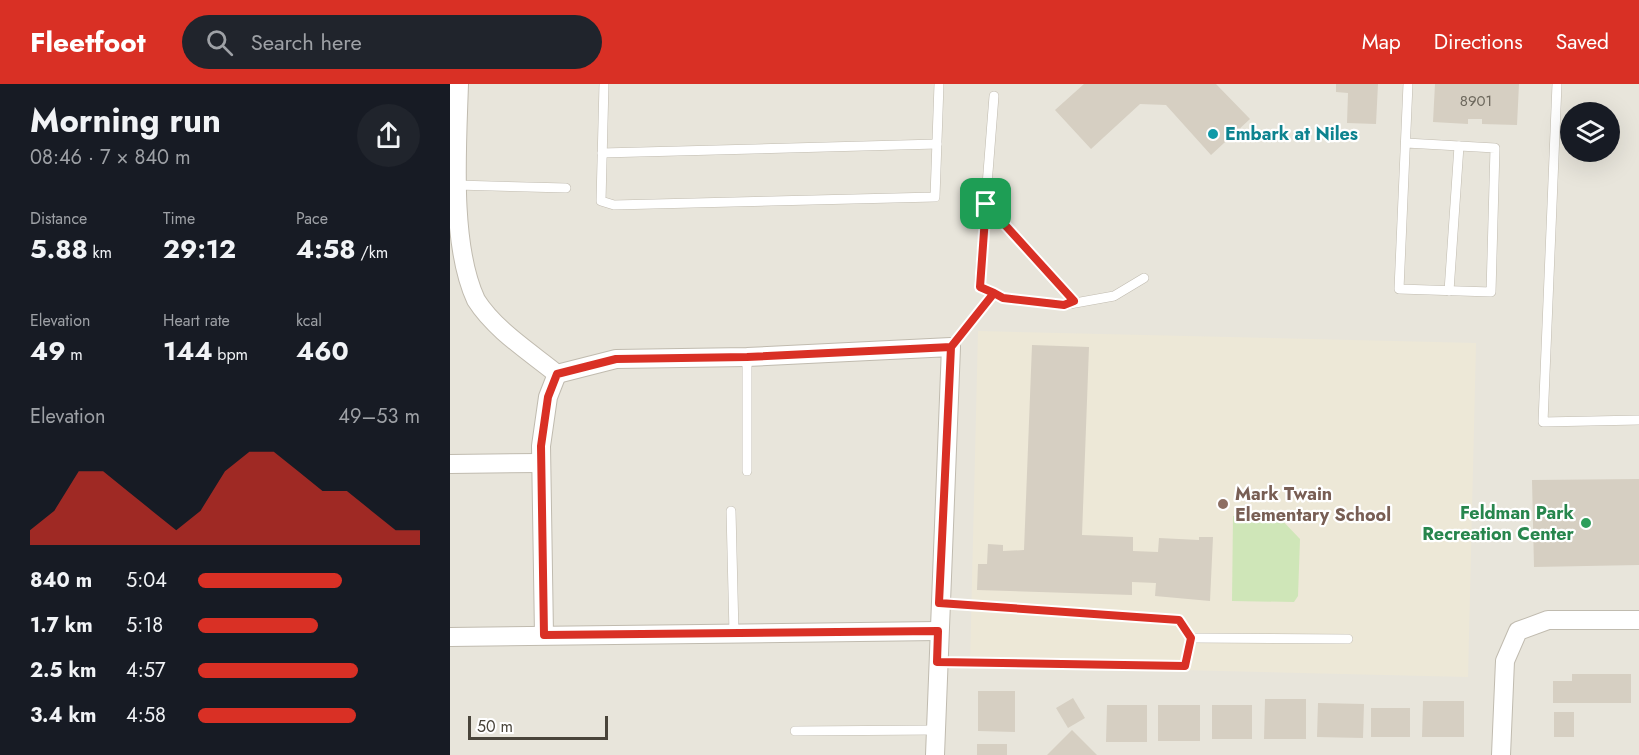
<!DOCTYPE html>
<html lang="en">
<head>
<meta charset="utf-8">
<style>
	:root { --surface:#171b24; --page:#20242c; --text:#f1f3f6; --muted:#9ea1a6; --accent:#d93025 }
	body { margin:0; font-family:Jost,sans-serif; background:var(--page); color:var(--text); height:100vh; display:flex; flex-direction:column; font-size:22px; white-space:nowrap }
	* { box-sizing:border-box; margin:0 }
	p { font-size:20px; color:var(--muted) }
	.icon { flex:none; width:33px; height:33px; fill:none; stroke:currentColor; stroke-width:2; stroke-linecap:round; stroke-linejoin:round }
	.map { position:relative; flex:1; overflow:hidden }
	.panel { display:flex; flex-direction:column; background:var(--surface); width:450px }
	.panel>* { flex:none }
	.buttons { position:absolute; left:1110px; top:18px; display:grid; gap:12px }
	.buttons a { display:grid; place-items:center; width:60px; height:60px; border-radius:50%; background:var(--surface); box-shadow:0 6px 24px #0002; font-size:30px }
	.scale { position:absolute; left:18px; bottom:15px; width:140px; box-sizing:border-box; padding-left:6px; border:3px solid #49443a; border-top:0; font-size:16px; line-height:21px; white-space:nowrap; color:#49443a; -webkit-text-stroke:4px #fff; paint-order:stroke }
	.pin { position:absolute; display:grid; place-items:center; width:51px; height:51px; color:#fff; margin:-26px; border-radius:12px; box-shadow:0 3px 9px #0006 }
	.round { display:grid; place-items:center; flex:none; width:63px; height:63px; border-radius:32px; background:var(--page) }
	.head { display:flex; align-items:center; justify-content:space-between; height:102px; padding:0 30px }
	h1 { font-size:33px; font-weight:700; line-height:45px }
	.figures { display:grid; grid-template-columns:repeat(3,1fr); gap:9px; height:102px; padding:6px 30px }
	.figures div { display:grid; align-content:center }
	.figures b { font-size:26px; font-weight:700 }
	.figures small { font-size:16px; font-weight:400 }
	.figures p { font-size:16px }
	.chart { height:168px; padding:12px 30px }
	.chart p { display:flex; justify-content:space-between }
	.chart svg { width:100%; height:108px; margin-top:6px; fill:var(--accent); opacity:.7 }
	ul { padding:0 30px; list-style:none; font-size:20px }
	li { display:grid; grid-template-columns:96px 72px 1fr; align-items:center; height:45px }
	li i { height:15px; border-radius:8px; background:var(--accent) }
	header { display:flex; align-items:center; gap:36px; box-sizing:border-box; height:84px; padding:0 30px; background:var(--accent); color:#fff }
	header strong { font-size:28px }
	nav { display:flex; gap:33px; margin-inline-start:auto; font-size:21px }
	.search { width:420px; height:54px; background:var(--page); display:flex; align-items:center; gap:15px; box-sizing:border-box; padding:0 21px; border-radius:33px; color:var(--muted); font-size:22px }
	main { display:flex; flex:1; min-height:0 }
	.map>svg:first-child { display:block }
</style>
</head>
<body>
<header>
<strong>Fleetfoot</strong>
<div class="search"><svg class="icon" aria-label="search" viewBox="0 0 24 24"><circle cx="10" cy="10" r="6"/><path d="M15 15l6 6"/></svg>Search here</div>
<nav><a>Map</a><a>Directions</a><a>Saved</a></nav>
</header>
<main>
<section class="panel">
<div class="head"><div><h1>Morning run</h1><p>08:46 · 7 × 840 m</p></div><a class="round"><svg class="icon" aria-label="share" viewBox="0 0 24 24"><path d="M12 15V3M7 8l5-5 5 5M5 13v7h14v-7"/></svg></a></div>
<div class="figures">
<div><p>Distance</p><b>5.88<small> km</small></b></div>
<div><p>Time</p><b>29:12</b></div>
<div><p>Pace</p><b>4:58<small> /km</small></b></div>
</div>
<div class="figures">
<div><p>Elevation</p><b>49<small> m</small></b></div>
<div><p>Heart rate</p><b>144<small> bpm</small></b></div>
<div><p>kcal</p><b>460</b></div>
</div>
<div class="chart"><p><span>Elevation</span>49–53 m</p>
<svg viewBox="0 0 160 44" preserveAspectRatio="none"><path d="M0 44V38L10 30L20 14L30 14L40 22L50 30L60 38L70 30L80 14L90 6L100 6L110 14L120 22L130 22L140 30L150 38L160 38V44z"/></svg>
</div>
<ul>
<li><b>840 m</b>5:04<i style="width:65%"></i></li>
<li><b>1.7 km</b>5:18<i style="width:54%"></i></li>
<li><b>2.5 km</b>4:57<i style="width:72%"></i></li>
<li><b>3.4 km</b>4:58<i style="width:71%"></i></li>
</ul>
</section>
<div class="map">
<svg width="1189" height="671" viewBox="0 0 1189 671">
	<rect width="100%" height="100%" fill="#f5f3ec"/>
	<!-- residential -->
	<path fill="#e8e5db" fill-rule="evenodd" d="M0,0H1189V671H0ZM1120,28H1160V68H1120Z"/>
	<!-- education -->
	<path fill="#ede8d7" d="M528,247L1026,259L1018,593L520,581Z"/>
	<!-- green -->
	<path fill="#cfe6b8" d="M783,432H828L850,455L848,512L844,518L782,517Z"/>
	<!-- building -->
	<g fill="#d6cfc2">
		<path d="M634,0H766L800,35L761,71L716,21L690,20L641,65L605,26Z"/>
		<path d="M886,0H928L926,40L897,39L898,9L886,8Z"/>
		<path d="M985,0H1069L1067,41L1032,40V35H1018V40L983,38Z"/>
		<path d="M582,261L639,263L632,451L683,453V467L708,468L709,454L749,456V453H763L760,517L705,512L706,499L682,498V511L527,506L528,480H537L538,460L553,461V467L574,466Z"/>
		<path d="M1189,395V481L1084,483L1082,396Z"/>
		<path d="M1122,590H1181V619H1103V597H1122Z"/>
		<path d="M528,607H565V648L528,647Z"/>
		<path d="M623,614L635,634L618,644L606,624Z"/>
		<path d="M815,615H856V655H814Z"/>
		<path d="M973,617H1014V653H972Z"/>
		<path d="M868,619L914,620L913,654L867,653Z"/>
		<path d="M657,621H697V658H656Z"/>
		<rect x="708" y="621" width="42" height="36"/>
		<rect x="762" y="621" width="40" height="34"/>
		<rect x="921" y="624" width="39" height="29"/>
		<rect x="1104" y="628" width="20" height="25"/>
		<path d="M622,646L647,671H597Z"/>
		<rect x="527" y="660" width="30" height="11"/>
	</g>
	<g fill="none" stroke-linecap="round" stroke-linejoin="round">
		<defs>
			<g id="service">
				<path d="M154,0L151,117L164,121L485,113L489,0"/>
				<path d="M1107,0L1093,338L1189,336"/>
				<path d="M544,12L529,203L553,214L614,221L664,212L694,194"/>
				<path d="M956,59L1045,64L1041,208L949,205L958,0"/>
				<path d="M152,69L487,60"/>
				<path d="M6,101L116,104"/>
				<path d="M536,120L624,217"/>
				<path d="M999,207L1009,62"/>
				<path d="M501,263L544,209"/>
				<path d="M297,387V273"/>
				<path d="M281,427L284,549"/>
				<path d="M741,554L898,555"/>
				<path d="M487,578L735,582L741,554L729,536L490,519"/>
				<path d="M345,647L486,646"/>
			</g>
			<g id="minor">
				<path d="M9,0C7,64 0,160 26,216C45,246 80,268 107,290"/>
				<path d="M107,290L166,275L297,273L501,263L485,671"/>
				<path d="M0,380L91,379"/>
				<path d="M94,551L91,362L98,313L107,290"/>
				<path d="M0,553L488,547"/>
				<path d="M1051,671L1055,577L1068,547L1098,536H1189"/>
			</g>
		</defs>
		<!-- service casing -->
		<use href="#service" stroke="#c0bbaf" stroke-width="10"/>
		<!-- minor casing -->
		<use href="#minor" stroke="#c0bbaf" stroke-width="20"/>
		<!-- service -->
		<use href="#service" stroke="#fff" stroke-width="9"/>
		<!-- minor -->
		<use href="#minor" stroke="#fff" stroke-width="18"/>
	</g>
	<g fill="none" stroke-linecap="round" stroke-linejoin="round">
		<defs>
			<path id="route" d="M536,120L530,203L544,209L501,263L297,273L166,275L107,290L98,313L91,362L94,551L488,547L487,578L735,582L741,554L729,536L489,519L501,263L544,209L553,214L614,221L624,217L536,120"/>
		</defs>
		<!-- route casing -->
		<use href="#route" stroke="#fff" stroke-width="12"/>
		<!-- route -->
		<use href="#route" stroke="#d93025" stroke-width="8"/>
	</g>
	<!-- markers -->
	<circle fill="#0f9aa8" stroke="#fff" stroke-width="2" cx="763" cy="50" r="6"/>
	<circle fill="#8d6e63" stroke="#fff" stroke-width="2" cx="773" cy="420" r="6"/>
	<circle fill="#2e9e5b" stroke="#fff" stroke-width="2" cx="1136" cy="439" r="6"/>
	<g text-anchor="middle" stroke-width="4.5" stroke-linejoin="round" paint-order="stroke">
		<!-- number labels -->
		<g font-size="15" fill="#6c675c">
			<text x="1026" y="22">8901</text>
		</g>
		<!-- culture labels -->
		<g font-size="18" font-weight="bold" fill="#0d838f" stroke="#fff" text-anchor="start">
			<text x="775" y="56">Embark at Niles</text>
		</g>
		<!-- education labels -->
		<g font-size="18" font-weight="bold" fill="#785e54" stroke="#fff" text-anchor="start">
			<text x="785" y="416">Mark Twain<tspan x="785" dy="21">Elementary School</tspan></text>
		</g>
		<!-- leisure labels -->
		<g font-size="18" font-weight="bold" fill="#27864d" stroke="#fff" text-anchor="end">
			<text x="1124" y="435">Feldman Park<tspan x="1124" dy="21">Recreation Center</tspan></text>
		</g>
	</g>
</svg>
<div class="buttons">
<a><svg class="icon" aria-label="layers" viewBox="0 0 24 24"><path d="M12 4l9 5-9 5-9-5zM3 14l9 5 9-5"/></svg></a>
</div>
<div class="scale">50 m</div>
<div class="pin" style="left:536px;top:120px;background:#1e9e55"><svg class="icon" aria-label="arrive" viewBox="0 0 24 24"><path d="M6 21V4h12l-3 4 3 4H6"/></svg></div>
</div>
</main>
</body>
</html>
